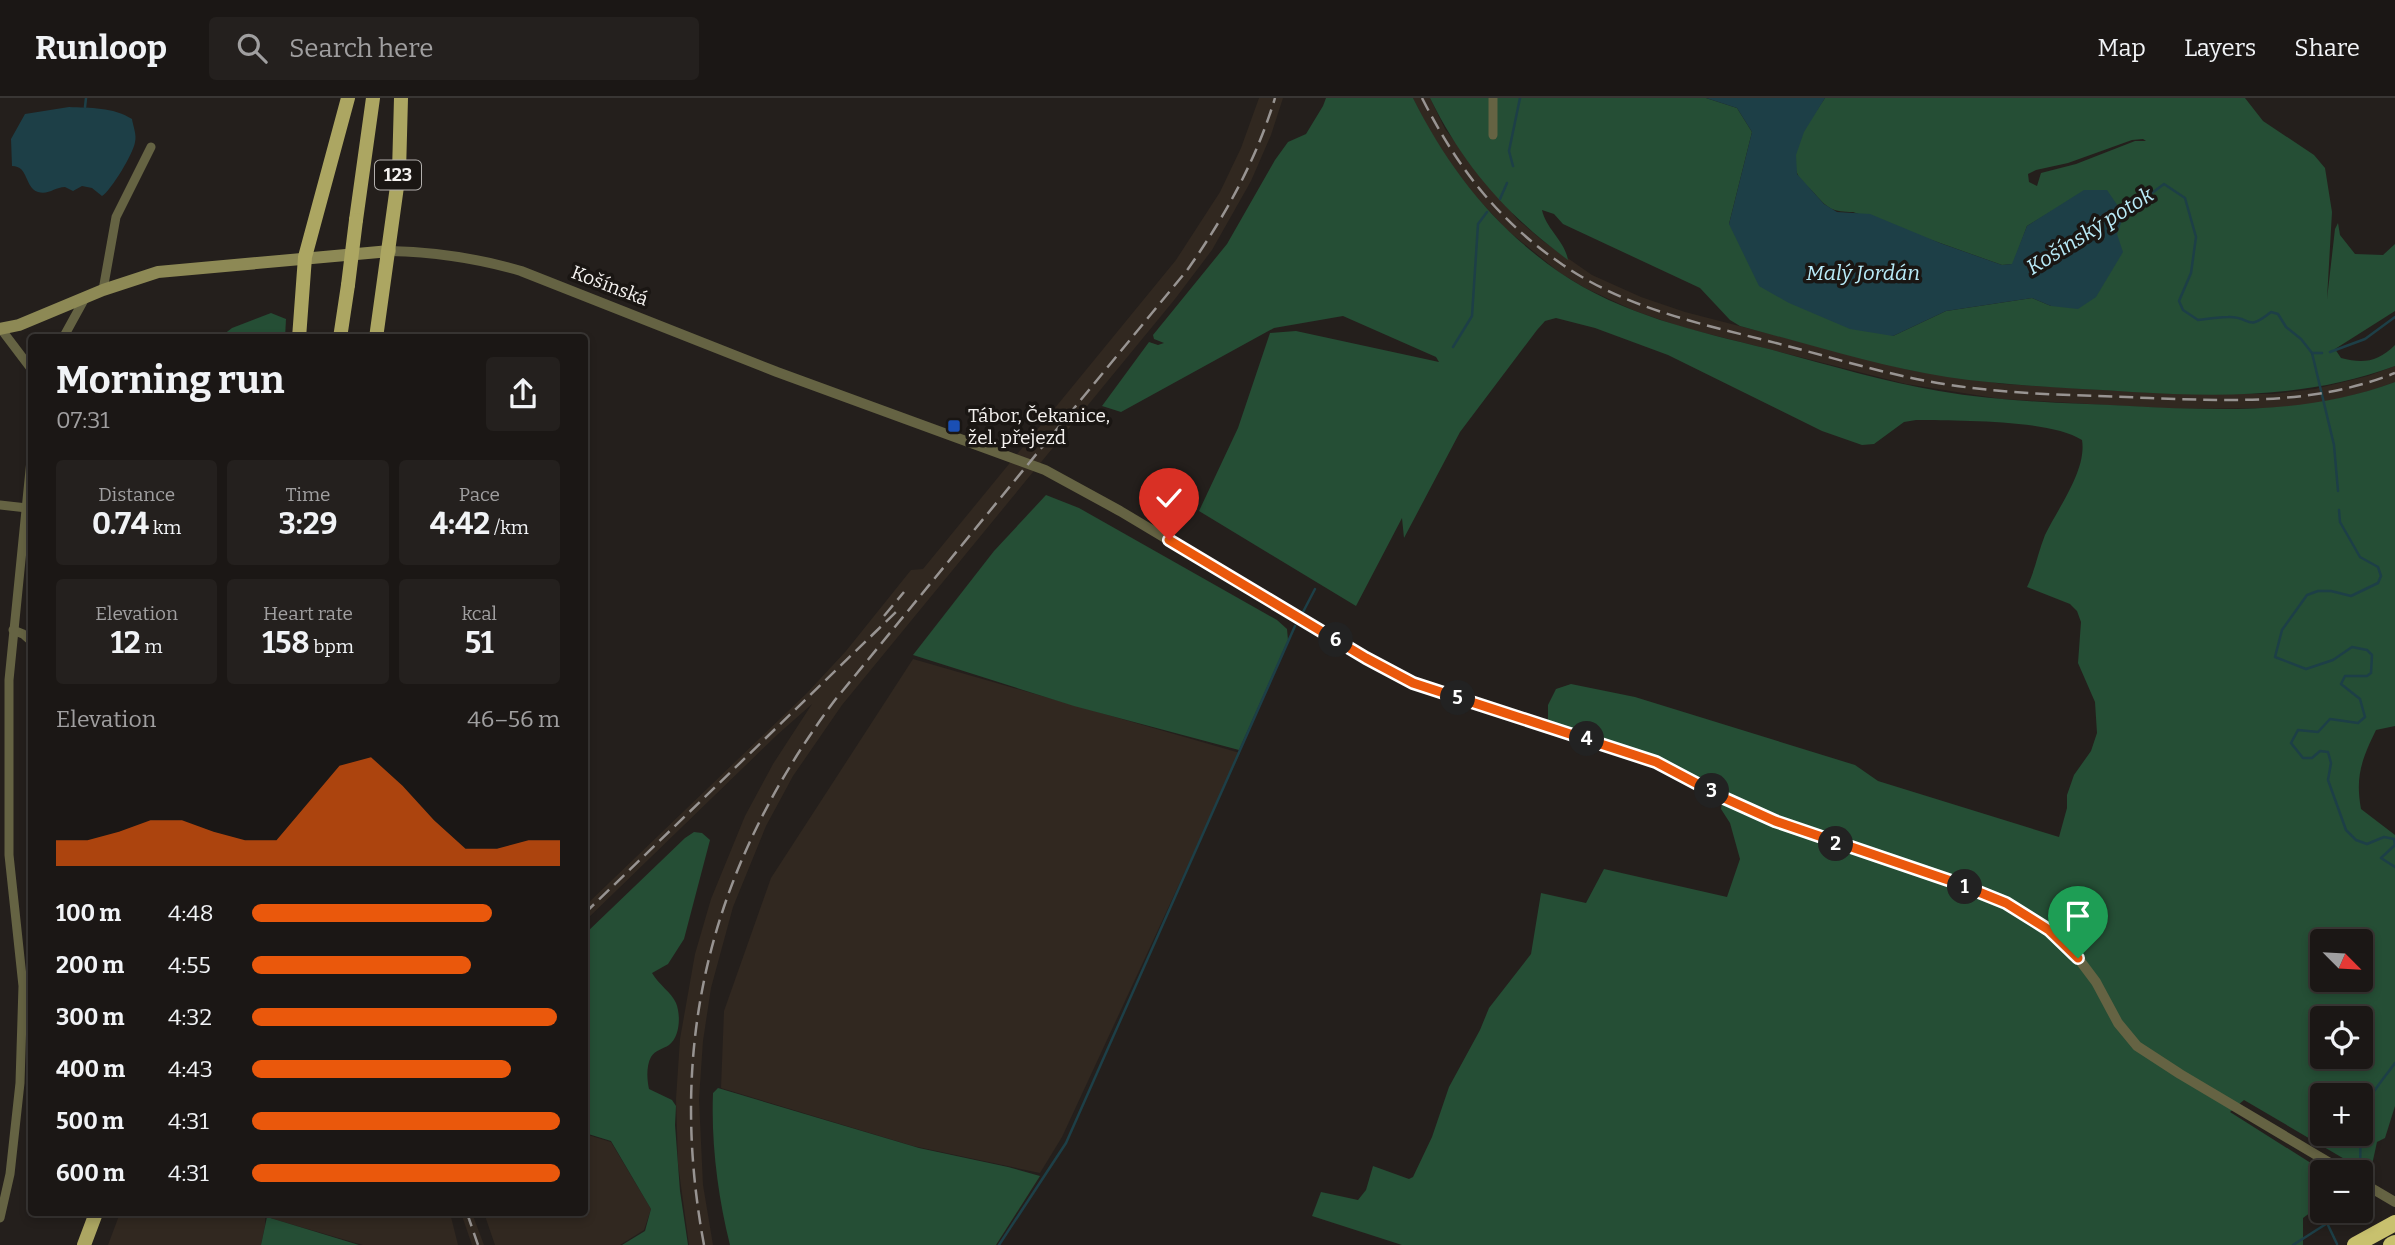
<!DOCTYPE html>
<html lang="en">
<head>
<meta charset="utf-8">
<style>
	:root { --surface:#1b1715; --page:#24201e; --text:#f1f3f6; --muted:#a09fa0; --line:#393634; --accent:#ea580c }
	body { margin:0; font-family:Bitter,serif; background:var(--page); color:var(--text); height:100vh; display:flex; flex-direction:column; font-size:26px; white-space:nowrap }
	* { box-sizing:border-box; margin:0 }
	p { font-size:23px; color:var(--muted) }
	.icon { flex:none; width:38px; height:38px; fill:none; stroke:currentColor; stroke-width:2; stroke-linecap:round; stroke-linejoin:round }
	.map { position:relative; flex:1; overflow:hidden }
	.details { position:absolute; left:28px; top:236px; width:560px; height:882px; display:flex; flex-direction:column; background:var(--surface); border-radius:7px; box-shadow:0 4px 10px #0003,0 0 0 2px var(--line) }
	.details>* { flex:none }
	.needle { width:46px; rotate:114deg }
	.buttons { position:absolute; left:2310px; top:831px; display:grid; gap:14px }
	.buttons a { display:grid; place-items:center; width:63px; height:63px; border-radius:7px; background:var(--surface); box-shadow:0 4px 10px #0003,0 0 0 2px var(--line); font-size:35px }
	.pin { position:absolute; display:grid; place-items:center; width:60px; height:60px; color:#fff; margin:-72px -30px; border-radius:50% 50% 50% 0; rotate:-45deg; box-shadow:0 0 7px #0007 }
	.pin .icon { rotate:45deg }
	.km { position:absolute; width:35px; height:35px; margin:-18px; border-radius:50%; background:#222; color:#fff; font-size:19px; line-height:35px; text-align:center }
	.round { display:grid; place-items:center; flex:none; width:74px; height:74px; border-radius:7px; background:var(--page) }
	.summary { display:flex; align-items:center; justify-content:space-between; height:119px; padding:0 28px }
	h1 { font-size:38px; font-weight:700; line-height:52px }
	.stats { display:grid; grid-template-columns:repeat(3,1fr); gap:10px; height:119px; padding:7px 28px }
	.stats div { display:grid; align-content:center; border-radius:7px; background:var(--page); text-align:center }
	.stats b { font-size:30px; font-weight:700 }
	.stats small { font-size:19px; font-weight:400 }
	.stats p { font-size:19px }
	.chart { height:196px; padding:14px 28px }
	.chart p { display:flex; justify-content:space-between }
	.chart svg { width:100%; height:126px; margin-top:7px; fill:var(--accent); opacity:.7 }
	ul { padding:0 28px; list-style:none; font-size:23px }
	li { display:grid; grid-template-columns:112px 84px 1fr; align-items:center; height:52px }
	li i { height:18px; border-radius:9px; background:var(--accent) }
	header { display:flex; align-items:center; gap:42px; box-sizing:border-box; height:98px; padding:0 35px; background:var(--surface); border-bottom:2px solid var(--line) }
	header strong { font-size:33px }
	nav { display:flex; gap:38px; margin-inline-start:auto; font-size:24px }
	.search { width:490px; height:63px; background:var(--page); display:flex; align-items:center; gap:18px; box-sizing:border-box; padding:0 24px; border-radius:7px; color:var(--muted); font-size:26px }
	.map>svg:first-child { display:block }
</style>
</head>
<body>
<header>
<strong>Runloop</strong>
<div class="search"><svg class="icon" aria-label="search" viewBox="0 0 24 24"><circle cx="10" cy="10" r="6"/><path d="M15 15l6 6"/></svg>Search here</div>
<nav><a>Map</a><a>Layers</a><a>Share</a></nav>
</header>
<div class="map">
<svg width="2395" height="1147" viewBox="0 0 2395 1147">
	<rect width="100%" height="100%" fill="#241f1c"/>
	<!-- built -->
	<g fill="#312820">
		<path d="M1259,0H1283L1271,37L1251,83L1212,152L1175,201L842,607L793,678L766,728L733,809L711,890L703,943L699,1001L703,1087L713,1147H689L678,1066L676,1001L680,941L695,856L711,801L745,718L773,666L812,606L777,637L585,823V808L807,595L846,553L911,472L923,471L1176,162L1220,94L1241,50Z"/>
		<path d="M1413,0H1430L1445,31L1517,121L1543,143L1592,177L1641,199L1685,214L1909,272L2003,286L2178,296H2272L2315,291L2368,278L2395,268V284L2373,292L2318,306L2273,310L2177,311L2001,301L1906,286L1681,229L1635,213L1585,190L1560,175L1507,132L1466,88L1448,63L1432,38Z"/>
		<path d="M913,561L1240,655L1062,1039L1040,1075L913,1048L721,990L724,913L771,780Z"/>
		<path d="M585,1036L611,1044L651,1111L644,1132L620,1147H495L484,1115H584Z"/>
		<path d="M120,1115H265V1128L261,1147H108Z"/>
		<path d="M268,1115H450L458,1147H363L273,1121Z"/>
		<path d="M461,1115H472L484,1147H472Z"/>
	</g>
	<!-- green -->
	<g fill="#254e35" fill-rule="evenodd">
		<path d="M1326,0H1413C1448,70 1494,129 1559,174C1622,217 1696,233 1769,251C1825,266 1882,283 1939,293C2002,304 2066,305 2130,308C2220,313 2309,316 2395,284V628L2376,632C2362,661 2355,678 2361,711L2395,737V1008L2385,1040L2377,1044L2370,1076L2244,1002L2230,1014L2325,1074H2322V1106L2303,1120V1147H1402L1312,1118L1321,1094L1358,1102L1366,1092L1373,1068L1409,1081L1413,1079L1432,1039L1449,989L1480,932L1489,910L1531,856L1541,795L1586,805L1604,771L1727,799L1740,761L1730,725L1721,711L1723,695L1658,660L1548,623V607L1556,591L1571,586L1635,599L1855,667L1878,683L2059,739L2067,710V697L2074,677L2091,653L2097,635L2095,604L2078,565L2081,524L2077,513L2070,506L2027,489C2035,473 2038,454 2045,437C2058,410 2087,372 2082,342C2048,321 1958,323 1916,322L1904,324L1874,346L1862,347L1822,333L1668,257L1595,230L1556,220L1545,223L1537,232L1460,334L1404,440L1402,420L1356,508L1199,413L1238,330L1270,235L1296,233L1439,264L1436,259L1343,218L1274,230L1121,314L1102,308L1149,244L1158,247L1164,245L1154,241L1153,237L1227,146L1275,62L1288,44L1306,36L1323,8ZM2322,844H2361V882H2322ZM2322,920H2361V959H2322ZM2322,998H2361V1036H2322Z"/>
		<path d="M1430,0H1706L1737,10L1752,34L1729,126L1893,238L1946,213L2032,200L2051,208L2052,113L2027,128L2013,166L2002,167L1853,114C1833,114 1828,111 1815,96C1810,90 1800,83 1797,75C1787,50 1812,20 1825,0H2245L2263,23L2314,57L2325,70L2332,114L2327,201L2335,131L2338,125L2340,137L2355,156L2383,157L2395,146V213L2335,251L2341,260C2363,266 2378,264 2395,247V268C2308,300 2224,299 2132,294C2070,290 2008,288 1947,279C1877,268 1808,246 1740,228L1730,222L1700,190L1563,126L1554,116L1542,112C1546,131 1565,143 1568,162C1507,117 1464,69 1430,0ZM2143,41L2146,43H2135L2076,66L2041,75L2037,88L2029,84L2028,76L2036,72L2068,65L2132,42Z"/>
		<path d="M271,215L286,221L285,240H219L232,230Z"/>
		<path d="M1046,397L1079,410L1277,522L1287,531L1288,542L1239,652L1074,608L913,557L994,453Z"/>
		<path d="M694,734L702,735L710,742L684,841L668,866L652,875C659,887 671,894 676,905C681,917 680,939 669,947C663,951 655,952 651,959C646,968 647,982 649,991L672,1002L676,1008L675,1027L680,1093L688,1147H622L645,1133L651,1111L611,1043L585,1035V836L685,740Z"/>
		<path d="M718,990L919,1050L1008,1069L1040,1078L996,1147H730C718,1099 711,1045 713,995Z"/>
		<path d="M267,1119L359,1147H261Z"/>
	</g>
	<!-- water -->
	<g fill="#1d3f47">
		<path d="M1706,0H1825L1804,34L1796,57L1797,76L1824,106L1837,114L1870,116L1940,145L2002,167L2012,166L2027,128L2084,92H2107L2124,117L2117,136L2123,154L2096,199L2078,211L2051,208L2032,200L1946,213L1893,238L1850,231L1789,205L1759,188L1729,126L1752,34L1737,10Z"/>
		<path d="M69,9C90,10 113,9 132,21C133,28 137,37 135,44C134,54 111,93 102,98L92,90L82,88L73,93L65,89C55,89 49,97 38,94C24,89 29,68 12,68L11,41L25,16Z"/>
	</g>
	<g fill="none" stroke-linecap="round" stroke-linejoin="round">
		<!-- stream -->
		<g stroke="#1d3f47" stroke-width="2.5">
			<path d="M85,9L86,0"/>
			<path d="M1513,68L1509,53L1520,0"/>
			<path d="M1500,101L1507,85"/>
			<path d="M2120,119L2164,86L2185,100L2196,139L2191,175L2179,203L2183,212L2198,222C2208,221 2218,219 2228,219C2252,218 2245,235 2271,214L2278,216L2286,229L2301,241L2312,255L2334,347L2338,393"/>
			<path d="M1453,249L1472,218L1478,126L1487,114"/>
			<path d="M2330,254L2365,241L2395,219"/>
			<path d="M2312,255H2322"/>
			<path d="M2339,412L2340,424L2360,459L2378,469L2381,478L2378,485L2351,498L2331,493H2318L2307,497L2282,532L2275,559L2306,571L2333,562L2352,549L2367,552L2372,557L2371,575L2367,578H2345L2341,586L2360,601L2365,619L2358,625L2330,621L2318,634L2298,632L2291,645L2303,660H2312L2320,653L2328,654L2331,665L2328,682L2346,732L2356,742L2367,746L2384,739L2394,741L2395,747L2381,760L2395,769"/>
			<path d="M1303,514L1315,491"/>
			<path d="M2359,1074C2362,1055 2359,1041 2361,1023C2364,1002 2383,982 2395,965"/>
			<path d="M2337,1146L2327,1125L2348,1113"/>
			<path d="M999,1147L1066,1045L1295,528"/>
			<path d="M2293,1147L2326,1126"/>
		</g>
		<!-- minor -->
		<g stroke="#656343" stroke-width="9">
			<path d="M1493,37V0"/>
			<path d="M103,192L116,119L151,49"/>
			<path d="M1,231L32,272"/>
			<path d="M63,240L85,200"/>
			<path d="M0,407L27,410"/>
			<path d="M13,532L23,536L32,544"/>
			<path d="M0,1120L10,1076L20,985L23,888L9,757V582L32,352"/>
		</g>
		<!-- tertiary -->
		<g stroke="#656343" stroke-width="10">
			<path d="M390,153C436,154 477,160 521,173L777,274L1045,372L1120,413L1366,560L1413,585L1656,664L1724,700L1775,723L1954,784L2006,805L2049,832L2078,860L2096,884L2118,925L2137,948L2180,976L2345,1074"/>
			<path d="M2361,1084L2395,1104"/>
		</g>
		<!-- secondary -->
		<path stroke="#8d8955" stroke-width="12" d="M0,231L19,227L103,192L158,174L390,153"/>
		<!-- primary -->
		<g stroke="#aca662" stroke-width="14">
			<path d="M356,122L373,0"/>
			<path d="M299,240L305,159L348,0"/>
			<path d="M340,240L348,187"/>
			<path d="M376,240L399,74L401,0"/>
			<path d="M84,1147L96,1115"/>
		</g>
		<!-- motorway -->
		<g stroke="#c8c16e" stroke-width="16">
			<path d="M2355,1147L2395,1125"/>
			<path d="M2391,1147L2395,1145"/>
		</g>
		<!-- rail -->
		<g stroke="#989492" stroke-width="2.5" stroke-dasharray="14 7" stroke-linecap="butt">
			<path d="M1422,0C1457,69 1498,123 1563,167C1627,211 1702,226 1776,245C1831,259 1887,277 1944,286C2012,297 2081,297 2149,300C2234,303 2315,307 2395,275"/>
			<path d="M884,518L904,494"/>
			<path d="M584,816L896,514"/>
			<path d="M467,1115L478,1147"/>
			<path d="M704,1147C666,943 712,767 835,602L1188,171C1225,118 1256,63 1275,0"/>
		</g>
		<!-- primary-bridge -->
		<path stroke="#aca662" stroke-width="14" d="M348,187L356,122"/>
	</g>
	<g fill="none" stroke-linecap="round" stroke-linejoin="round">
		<defs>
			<path id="route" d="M1169,442L1366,560L1413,585L1656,664L1724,700L1775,723L1954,784L2006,805L2049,832L2078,860"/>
		</defs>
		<!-- route casing -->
		<use href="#route" stroke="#fff" stroke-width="14"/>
		<!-- route -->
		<use href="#route" stroke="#ea580c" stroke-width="9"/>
	</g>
	<!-- markers -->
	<rect fill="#1a4fb4" stroke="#1a1613" stroke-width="2.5" x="947" y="321" width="14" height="14" rx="3.5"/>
	<g text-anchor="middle" stroke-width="7" stroke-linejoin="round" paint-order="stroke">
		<!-- shield labels -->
		<rect fill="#1a1613" stroke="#b3b0ae" stroke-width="2" x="375" y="62.5" width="46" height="29" rx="5"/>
		<g font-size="18" font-weight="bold" fill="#f5f2f0">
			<text x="398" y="83">123</text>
		</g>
		<!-- street labels -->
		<g font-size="19" fill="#f5f2f0" stroke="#1a1613">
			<text transform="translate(610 187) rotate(21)" y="7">Košínská</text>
		</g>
		<!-- poi labels -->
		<g font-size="19" fill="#f5f2f0" stroke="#1a1613" text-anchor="start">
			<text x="968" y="324">Tábor, Čekanice,<tspan x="968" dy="22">žel. přejezd</tspan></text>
		</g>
		<!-- water labels -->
		<g font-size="21" font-style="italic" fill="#b9ebf8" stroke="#1a1613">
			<text transform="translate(2090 133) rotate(-32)" y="7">Košínský potok</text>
			<text x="1863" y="182">Malý Jordán</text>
		</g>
	</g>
</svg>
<div class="buttons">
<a><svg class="needle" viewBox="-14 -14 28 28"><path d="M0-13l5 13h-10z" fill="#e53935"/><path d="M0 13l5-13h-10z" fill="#a09fa0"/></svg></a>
<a><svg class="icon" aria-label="locate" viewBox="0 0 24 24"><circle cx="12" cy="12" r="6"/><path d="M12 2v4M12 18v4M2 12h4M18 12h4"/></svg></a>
<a>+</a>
<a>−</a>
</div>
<div class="pin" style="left:2078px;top:860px;background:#1e9e55"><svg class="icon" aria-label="arrive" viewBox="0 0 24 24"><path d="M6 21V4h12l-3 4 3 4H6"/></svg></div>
<div class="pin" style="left:1169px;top:442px;background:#d93025"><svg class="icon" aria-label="check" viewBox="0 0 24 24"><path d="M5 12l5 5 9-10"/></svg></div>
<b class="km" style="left:1965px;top:789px">1</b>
<b class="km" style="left:1836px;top:746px">2</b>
<b class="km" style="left:1712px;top:693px">3</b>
<b class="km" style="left:1587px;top:641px">4</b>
<b class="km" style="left:1458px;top:600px">5</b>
<b class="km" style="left:1336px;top:542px">6</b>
<section class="details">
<div class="summary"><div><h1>Morning run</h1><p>07:31</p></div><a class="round"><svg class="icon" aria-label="share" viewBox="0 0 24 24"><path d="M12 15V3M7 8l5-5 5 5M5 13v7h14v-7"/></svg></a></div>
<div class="stats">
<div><p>Distance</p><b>0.74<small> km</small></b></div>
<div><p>Time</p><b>3:29</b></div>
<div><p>Pace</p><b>4:42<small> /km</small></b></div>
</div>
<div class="stats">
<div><p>Elevation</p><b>12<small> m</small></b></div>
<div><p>Heart rate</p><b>158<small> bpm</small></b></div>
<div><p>kcal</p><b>51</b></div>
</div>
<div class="chart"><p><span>Elevation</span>46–56 m</p>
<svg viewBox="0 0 160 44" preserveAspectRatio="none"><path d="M0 44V35L10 35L20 32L30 28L40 28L50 32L60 35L70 35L80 22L90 9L100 6L110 16L120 28L130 38L140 38L150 35L160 35V44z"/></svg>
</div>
<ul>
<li><b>100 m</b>4:48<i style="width:78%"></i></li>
<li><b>200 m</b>4:55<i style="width:71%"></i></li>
<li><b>300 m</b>4:32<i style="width:99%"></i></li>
<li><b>400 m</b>4:43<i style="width:84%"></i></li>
<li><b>500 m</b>4:31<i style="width:100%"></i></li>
<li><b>600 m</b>4:31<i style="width:100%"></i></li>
</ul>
</section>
</div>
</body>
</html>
